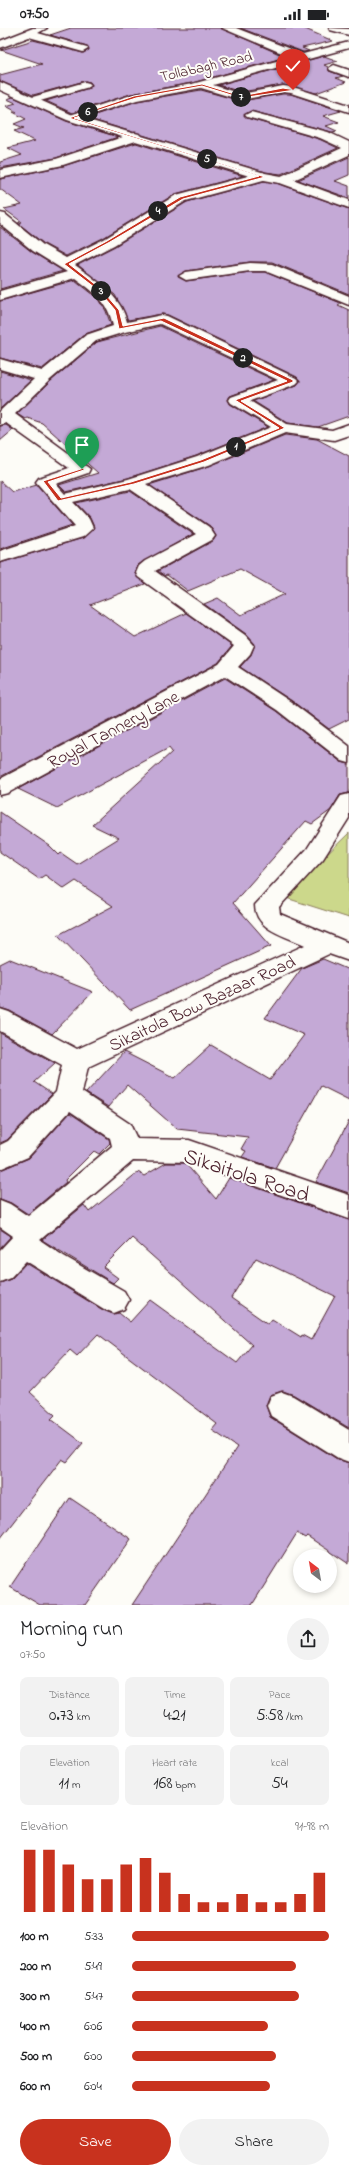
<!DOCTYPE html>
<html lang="en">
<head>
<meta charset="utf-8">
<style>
	:root { --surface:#fff; --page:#f2f2f2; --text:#202124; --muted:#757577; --accent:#c8321e }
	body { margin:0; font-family:"Indie Flower",sans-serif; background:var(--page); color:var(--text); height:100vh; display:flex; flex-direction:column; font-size:15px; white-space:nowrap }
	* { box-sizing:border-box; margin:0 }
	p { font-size:13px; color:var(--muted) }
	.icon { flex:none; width:22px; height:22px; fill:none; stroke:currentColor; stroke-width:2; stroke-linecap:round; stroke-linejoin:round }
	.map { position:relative; height:1577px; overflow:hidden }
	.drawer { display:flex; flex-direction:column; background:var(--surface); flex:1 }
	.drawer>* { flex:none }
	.needle { width:26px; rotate:329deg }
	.buttons { position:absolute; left:293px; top:1521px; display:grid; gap:8px }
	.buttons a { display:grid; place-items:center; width:44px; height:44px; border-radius:50%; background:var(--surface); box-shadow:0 2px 6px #0003; font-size:20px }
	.pin { position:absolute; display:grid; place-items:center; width:34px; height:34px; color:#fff; margin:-41px -17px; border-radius:50% 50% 50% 0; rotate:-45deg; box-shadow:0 0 4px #0007 }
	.pin .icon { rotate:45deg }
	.km { position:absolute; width:20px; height:20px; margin:-10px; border-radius:50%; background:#222; color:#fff; font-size:11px; line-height:20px; text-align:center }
	.round { display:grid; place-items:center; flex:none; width:42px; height:42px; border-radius:21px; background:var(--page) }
	.head { display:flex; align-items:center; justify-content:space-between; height:68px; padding:0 20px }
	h1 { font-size:22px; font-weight:600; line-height:30px }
	.metrics { display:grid; grid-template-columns:repeat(3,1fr); gap:6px; height:68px; padding:4px 20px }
	.metrics div { display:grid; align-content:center; border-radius:8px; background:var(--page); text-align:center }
	.metrics b { font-size:17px; font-weight:600 }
	.metrics small { font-size:11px; font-weight:400 }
	.metrics p { font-size:11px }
	.chart { height:112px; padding:8px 20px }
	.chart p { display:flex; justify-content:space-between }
	.chart svg { width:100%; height:72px; margin-top:4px; stroke:var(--accent); stroke-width:6 }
	.cta { display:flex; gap:8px; margin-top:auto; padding:8px 20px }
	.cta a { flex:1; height:46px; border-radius:24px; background:var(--accent); color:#fff; font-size:16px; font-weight:600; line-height:46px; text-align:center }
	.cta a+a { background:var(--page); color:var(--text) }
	ul { padding:0 20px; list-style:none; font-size:13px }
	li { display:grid; grid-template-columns:64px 48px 1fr; align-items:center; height:30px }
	li i { height:10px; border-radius:5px; background:var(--accent) }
	.status { display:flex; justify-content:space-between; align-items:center; height:28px; padding:0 20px; background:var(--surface); direction:ltr }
	.status svg { height:11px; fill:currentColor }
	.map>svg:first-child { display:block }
</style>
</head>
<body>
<div class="status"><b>07:50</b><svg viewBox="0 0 49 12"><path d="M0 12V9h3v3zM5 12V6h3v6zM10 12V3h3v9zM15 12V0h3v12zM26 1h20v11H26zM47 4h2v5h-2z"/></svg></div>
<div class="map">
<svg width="349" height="1577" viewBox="0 0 349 1577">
	<rect width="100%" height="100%" fill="#fdfcf7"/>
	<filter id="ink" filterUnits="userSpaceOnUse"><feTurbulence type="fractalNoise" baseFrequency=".025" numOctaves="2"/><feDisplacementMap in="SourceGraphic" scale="8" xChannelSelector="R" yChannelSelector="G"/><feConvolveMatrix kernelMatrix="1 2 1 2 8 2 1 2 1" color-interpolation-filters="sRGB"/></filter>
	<g filter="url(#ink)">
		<!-- green -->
		<path fill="#ccd88b" stroke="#8b7c5b" d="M349,805V890L283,869Z"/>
		<!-- building -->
		<g fill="#c4a9d6" stroke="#4a1f2b" fill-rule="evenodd">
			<path d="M71,0H221L286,29L192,55L131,66L72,85L46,73L89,60L92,57L90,54L85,53L33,67L0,53V47L42,36L1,22L33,12L83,25L89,22L87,18L50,7Z"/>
			<path d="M240,0H303L333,13L302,20L309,23L303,24Z"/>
			<path d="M324,28L338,33L324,37L328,39L329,43L343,48L336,50L346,54L316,65L283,57L241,64L218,57Z"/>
			<path d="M201,62L241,73L283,66H291L341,83L323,88L339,94L326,98L337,103L332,104L251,83L244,87L247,90L319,111L338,120L281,146L265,144L86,90L137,73Z"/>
			<path d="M13,69L66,93L118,109L56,130L0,140V134L22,127L8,120L35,113L14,103L24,100L14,96L26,91L13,84H17L6,78L16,75L7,71Z"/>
			<path d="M136,115L243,148L175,166L103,210L66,228L44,216L18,195L22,194L4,181L22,177L0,161V151L63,138Z"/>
			<path d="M349,129V147L335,153L349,158V170L298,152Z"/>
			<path d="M264,153L280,156L349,181V266L272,234H250L186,243L178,249L186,253L250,244H265L341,275L338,277L349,282V388L318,399L288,395L253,373L297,357L300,353L297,349L168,287L162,286L128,292L115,267L78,237L115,218L187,174Z"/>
			<path d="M0,199L32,224L63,243L0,261Z"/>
			<path d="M75,252L99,271L106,283L111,297L85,306L42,341L0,330V273Z"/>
			<path d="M160,298L274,352L230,368L228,371L230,376L268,399L196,428L128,450L66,464L59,457L98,445L42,395L27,390L25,391L17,386L51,353L97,314Z"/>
			<path d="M0,343L31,352L0,381Z"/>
			<path d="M6,397L13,402L0,413V398Z"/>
			<path d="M285,407L317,411L349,428V691L329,701L292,673L240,639L251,627L255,616L246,606L204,576L218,570L241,587L285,566L240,541L188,563L167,547L165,548L158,543L213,513L216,508L210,498L149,457L209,438Z"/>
			<path d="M0,453L12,464L37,457L72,497L0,521Z"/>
			<path d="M130,463L193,506L138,537L135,546L145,556L90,577L135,609L186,585L232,618L218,635L0,749V535L83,510L94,499L90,490L76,475Z"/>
			<path d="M225,650L276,683L341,734L349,736V765L340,767L331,782L312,796L306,793L233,875L271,918L130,982L58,907L113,878L76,853L64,861L45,847L39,851L0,824V784L50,818L59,827L61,825L77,836L119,810L92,797L172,724L169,720L57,780L18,761Z"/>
			<path d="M10,931L93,964L52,1006L10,983L0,980V936Z"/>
			<path d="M323,931L349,942V1072L321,1058L275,1140L242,1129L246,1123L241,1121L248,1109L177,1101L127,1057L108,1079L86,1065L124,1024L175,1050L211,1017L270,1052L304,1007L265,990L302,940Z"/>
			<path d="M0,1005L55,1035L34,1054L52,1066L7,1112L0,1115Z"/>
			<path d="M70,1085L109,1111L110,1115L99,1126L94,1123L65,1152L66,1154L28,1186L11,1175L0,1171V1142L29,1130Z"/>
			<path d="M349,1093V1165L316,1154Z"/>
			<path d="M166,1135H185L216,1171L229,1150L349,1192V1400L294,1367L283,1363L270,1367L266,1377L270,1389L337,1431L349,1435V1536L307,1508L305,1510L297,1505L252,1577H132L237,1419L212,1402L217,1396L98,1306L77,1328L70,1322L30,1364L55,1387L51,1391L83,1415L67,1434L62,1431L0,1511V1255L11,1251L26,1235L103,1282L113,1286L119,1285L130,1294L150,1272L237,1335L252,1317L132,1210L103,1239L118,1250L113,1255L42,1212L84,1177L89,1184L138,1144L144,1148ZM256,1230L335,1268L311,1312L302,1307L301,1309L272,1291L268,1296L231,1270Z"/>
			<path d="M0,1201L11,1208L0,1220Z"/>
			<path d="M70,1470L131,1511L85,1577H40L10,1559Z"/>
		</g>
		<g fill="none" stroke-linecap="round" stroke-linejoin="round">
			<defs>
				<g id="minor">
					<path d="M33,0H47L38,5L87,19L88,21L83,24L29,9L0,20V13Z"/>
					<path d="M222,0H236L303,26L349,14V20L213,57L241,66L283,58L293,59L349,77V84L291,65L283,64L241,72L201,60L137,72L71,93L65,90L67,88L131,67L192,56L291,29Z"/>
					<path d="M329,0L349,1V7L330,2Z"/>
					<path d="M334,37L349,42V49L330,42L329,40Z"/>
					<path d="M85,54L89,55L91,57L89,59L33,75L27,72L29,70Z"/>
					<path d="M251,84L328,104L349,114V127L287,155H279L277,152L279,149L342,120L320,110L247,89L245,87Z"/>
					<path d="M135,105L139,106L141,109L139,112L63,137L0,150V142L56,131Z"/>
					<path d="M263,144L269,148L267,151L186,173L114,217L75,237C96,252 121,268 127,294L162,287L167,288L296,350L299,353L296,356L250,373L287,396L332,402L349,396V407L334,412L285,405L209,437L146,456L209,499L215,508L212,512L155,543L245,607L254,617L250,626L238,639L291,674L349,718V735L342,733L277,682L225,648L8,765L0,767V751L219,636L234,618L138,549L136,545L139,538L145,533L196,506L130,461L73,474L89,491L93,500L83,509L0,534V523L75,498L36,454L39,450L69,440L6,395L0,397V383L34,351L0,341V331L42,343L86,307L113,298C108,273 95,265 75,250L0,272V263L67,244L33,223L0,196V185L5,186L43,217L66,230L104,211L176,167ZM160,296L278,352L231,369L229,372L231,375L271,399L197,429L128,451L65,466L56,456L88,445L90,441L15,386L50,352L96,313L125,304Z"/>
					<path d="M250,235L272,236L349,268V277L265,243H250L186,252L179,248L186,244Z"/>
					<path d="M349,766V790L323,831L279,879L280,886L349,915V933L329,926L88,1039L82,1064L130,1096L137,1111L189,1112L349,1167V1191L189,1134L133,1133L40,1212L62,1227L124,1263L129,1272L124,1281L114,1285L104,1281L26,1233L10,1250L0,1254V1222L13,1208L0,1199V1172L10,1176L28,1188L112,1118L110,1110L70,1083L28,1129L0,1141V1117L8,1113L56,1064L62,1037L0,1003V981L9,984L77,1021L305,917C286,908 255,902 255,877L307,821L341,768Z"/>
					<path d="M282,1364L293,1368L349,1402V1434L338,1430L271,1388L267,1378L271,1368Z"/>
				</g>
				<path id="tertiary" d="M0,54L75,88L265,145L287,149L349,172V180L280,155L259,151L67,92L0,62Z"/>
			</defs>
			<!-- minor casing -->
			<use href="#minor" stroke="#4a1f2b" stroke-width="3"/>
			<!-- tertiary casing -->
			<use href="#tertiary" stroke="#4a1f2b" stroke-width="3"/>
			<!-- minor -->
			<use href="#minor" fill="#fdfcf7" fill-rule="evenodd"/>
			<!-- tertiary -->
			<use href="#tertiary" fill="#fdfcf7" fill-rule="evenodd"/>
		</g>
	</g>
	<!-- route -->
	<path fill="#c8321e" stroke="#fff" d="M202,56L241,68L283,60L295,62L241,70L202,58L136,70L74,90L265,149L183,171L110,214L69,236L101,261L119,282L123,298L164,290L293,352V354L241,373L285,400L204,434L134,456L58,473L43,453L84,440V442L48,454L61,470L131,454L201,432L279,400L235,372L287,353L161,293L119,301L115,282L99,263L64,236L107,213L180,169L259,148L69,90L134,68Z"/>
	<g text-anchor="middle" stroke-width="4" stroke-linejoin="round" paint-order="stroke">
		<!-- far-street labels -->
		<g font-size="15" fill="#4a1f2b" stroke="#fdfcf7">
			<text transform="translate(206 38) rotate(-13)" y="5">Tollabagh Road</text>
		</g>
		<!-- street labels -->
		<g font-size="18" fill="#4a1f2b" stroke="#fdfcf7">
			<text transform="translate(113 701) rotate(-28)" y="6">Royal Tannery Lane</text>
			<text transform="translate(202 975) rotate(-25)" y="6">Sikaitola Bow Bazaar Road</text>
		</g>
		<!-- near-street labels -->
		<g font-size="22" fill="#4a1f2b" stroke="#fdfcf7">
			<text transform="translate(247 1146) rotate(18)" y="8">Sikaitola Road</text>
		</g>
	</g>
</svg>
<div class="buttons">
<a><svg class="needle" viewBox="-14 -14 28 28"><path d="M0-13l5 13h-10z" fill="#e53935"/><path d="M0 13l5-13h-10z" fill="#757577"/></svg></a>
</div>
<div class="pin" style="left:82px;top:441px;background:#1e9e55"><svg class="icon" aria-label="arrive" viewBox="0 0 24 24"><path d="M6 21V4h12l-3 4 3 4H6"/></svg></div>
<div class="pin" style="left:293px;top:62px;background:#d93025"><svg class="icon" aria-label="check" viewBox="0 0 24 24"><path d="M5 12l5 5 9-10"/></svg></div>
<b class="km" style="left:236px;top:419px">1</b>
<b class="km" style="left:243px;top:330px">2</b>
<b class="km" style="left:101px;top:263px">3</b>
<b class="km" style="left:158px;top:183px">4</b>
<b class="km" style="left:207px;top:131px">5</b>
<b class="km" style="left:88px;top:84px">6</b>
<b class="km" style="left:241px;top:69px">7</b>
</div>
<section class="drawer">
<div class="head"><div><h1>Morning run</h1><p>07:50</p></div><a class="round"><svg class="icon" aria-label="share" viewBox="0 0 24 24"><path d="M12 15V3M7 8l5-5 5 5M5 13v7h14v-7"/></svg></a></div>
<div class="metrics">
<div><p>Distance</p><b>0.73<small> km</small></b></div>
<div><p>Time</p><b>4:21</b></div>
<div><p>Pace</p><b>5:58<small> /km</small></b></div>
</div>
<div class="metrics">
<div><p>Elevation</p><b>11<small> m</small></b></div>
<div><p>Heart rate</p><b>168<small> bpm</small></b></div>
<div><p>kcal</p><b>54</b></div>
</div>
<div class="chart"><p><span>Elevation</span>91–98 m</p>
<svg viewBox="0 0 160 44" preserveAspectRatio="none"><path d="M5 44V6M15 44V6M25 44V15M35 44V24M45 44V24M55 44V15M65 44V11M75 44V20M85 44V33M95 44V38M105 44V38M115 44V33M125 44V38M135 44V38M145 44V33M155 44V20"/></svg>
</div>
<ul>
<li><b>100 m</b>5:33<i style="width:100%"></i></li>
<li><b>200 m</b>5:49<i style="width:83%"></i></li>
<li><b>300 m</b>5:47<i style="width:85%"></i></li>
<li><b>400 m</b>6:06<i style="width:69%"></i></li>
<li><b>500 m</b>6:00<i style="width:73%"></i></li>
<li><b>600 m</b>6:04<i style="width:70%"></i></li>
</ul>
<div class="cta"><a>Save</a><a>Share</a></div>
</section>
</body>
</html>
